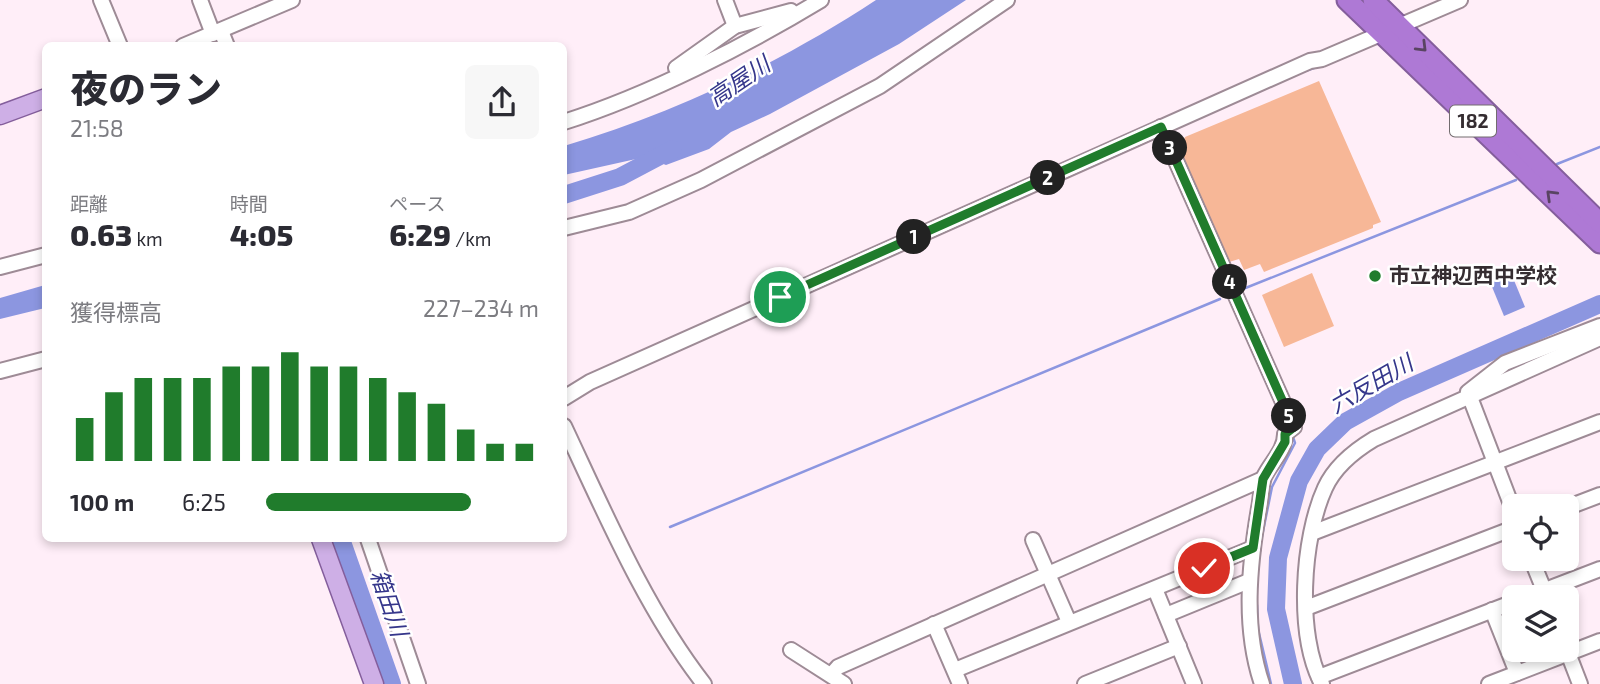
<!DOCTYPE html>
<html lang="ja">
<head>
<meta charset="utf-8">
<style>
	:root { --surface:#fff; --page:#f7f7f7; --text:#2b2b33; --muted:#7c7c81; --accent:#207c2c }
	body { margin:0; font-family:"Exo 2","Noto Sans JP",sans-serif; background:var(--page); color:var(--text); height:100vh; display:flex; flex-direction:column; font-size:26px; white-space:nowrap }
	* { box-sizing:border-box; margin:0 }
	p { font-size:23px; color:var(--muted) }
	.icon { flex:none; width:38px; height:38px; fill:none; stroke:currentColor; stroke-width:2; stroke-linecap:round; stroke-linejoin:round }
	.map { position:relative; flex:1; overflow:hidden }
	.panel { position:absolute; left:42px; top:42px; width:525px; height:500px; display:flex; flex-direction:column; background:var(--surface); border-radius:10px; box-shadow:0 4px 10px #0003 }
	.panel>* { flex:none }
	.tools { position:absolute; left:1502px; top:494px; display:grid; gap:14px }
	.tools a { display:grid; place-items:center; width:77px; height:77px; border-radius:10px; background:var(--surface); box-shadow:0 4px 10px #0003; font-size:35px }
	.pin { position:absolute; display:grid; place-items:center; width:60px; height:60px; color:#fff; margin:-30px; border:4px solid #fff; border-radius:50%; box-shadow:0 2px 7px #0007 }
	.km { position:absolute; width:35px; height:35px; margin:-18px; border-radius:50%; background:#222; color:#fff; font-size:19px; line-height:35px; text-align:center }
	.round { display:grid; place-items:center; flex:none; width:74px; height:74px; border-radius:10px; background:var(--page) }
	.overview { display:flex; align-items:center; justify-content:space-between; height:119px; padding:0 28px }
	h1 { font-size:38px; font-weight:800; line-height:52px }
	.metrics { display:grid; grid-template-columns:repeat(3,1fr); gap:10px; height:119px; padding:7px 28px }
	.metrics div { display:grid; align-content:center }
	.metrics b { font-size:30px; font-weight:800 }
	.metrics small { font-size:19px; font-weight:400 }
	.metrics p { font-size:19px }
	.chart { height:196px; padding:14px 28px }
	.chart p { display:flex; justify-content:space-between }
	.chart svg { width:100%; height:126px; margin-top:7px; stroke:var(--accent); stroke-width:6 }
	ul { padding:0 28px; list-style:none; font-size:23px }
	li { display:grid; grid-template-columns:112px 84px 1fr; align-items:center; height:52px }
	li i { height:18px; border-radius:9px; background:var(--accent) }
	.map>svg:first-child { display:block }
</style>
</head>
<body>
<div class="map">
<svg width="1600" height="684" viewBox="0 0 1600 684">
	<rect width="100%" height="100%" fill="#ffeef8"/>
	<!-- green -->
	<g fill="#f7b797">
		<path d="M1319,81L1381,222L1373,225V228L1264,272L1260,264L1244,270L1239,259L1229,262L1180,151L1185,137Z"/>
		<path d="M1312,273L1334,326L1284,347L1262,295Z"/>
	</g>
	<!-- water -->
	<g fill="#8c96e0">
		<path d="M876,0H966L899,44L770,114L731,132L709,149L666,165L645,157L564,175V146C673,114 780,63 876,0Z"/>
		<path d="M1511,273L1525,307L1504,316L1490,282Z"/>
		<path d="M45,285V308L0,319V298Z"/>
	</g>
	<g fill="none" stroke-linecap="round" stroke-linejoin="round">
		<!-- stream -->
		<g stroke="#8c96e0" stroke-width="2.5">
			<path d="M1299,73L1314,68"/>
			<path d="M1557,164L1600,147"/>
			<path d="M1238,291L1516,180"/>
			<path d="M670,527L1220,299"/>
			<path d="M1260,546L1272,487L1295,443L1292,434"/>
			<path d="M1257,588L1258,567"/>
			<path d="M1257,605L1258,629L1271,684"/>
		</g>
		<!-- river -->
		<g stroke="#8c96e0" stroke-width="18">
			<path d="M564,195L620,177L673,149"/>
			<path d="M341,539L392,684"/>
			<path d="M1293,684L1276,609L1278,558L1299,481L1317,449L1345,422L1399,392L1600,304"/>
		</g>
		<defs>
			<g id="minor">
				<path d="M101,0L120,46"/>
				<path d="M200,0L213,34"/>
				<path d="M725,0L735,26"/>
				<path d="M221,31L227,46"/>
				<path d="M183,46L292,0"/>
				<path d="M676,68L735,26L791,11"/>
				<path d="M564,122C649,95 745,46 821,0"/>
				<path d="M1161,127L1294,427L1285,434C1285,451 1271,462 1264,477C1261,485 1261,499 1259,508C1249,566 1243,628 1262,684"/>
				<path d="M564,228L629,212L701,180L880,86L1007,0"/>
				<path d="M0,267L46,255"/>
				<path d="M0,371L46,359"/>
				<path d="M564,398L590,382L1310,61L1322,59L1460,0"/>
				<path d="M564,426C604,511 646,610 704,684"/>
				<path d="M1566,508L1600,495"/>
				<path d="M1514,512L1468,392L1505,363L1600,326"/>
				<path d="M1312,533L1600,422"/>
				<path d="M368,539L418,684"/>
				<path d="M1033,540L1069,622"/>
				<path d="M1531,558L1544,590"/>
				<path d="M1155,589L1194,684"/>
				<path d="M1527,597L1600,569"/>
				<path d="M1306,608L1514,528"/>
				<path d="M1492,610L1517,673"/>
				<path d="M1166,615L1249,581"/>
				<path d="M934,624L960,684"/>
				<path d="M791,650L844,684"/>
				<path d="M1568,653L1580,684"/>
				<path d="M955,670L1253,548"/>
				<path d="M831,675L838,667L1263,479"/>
				<path d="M1319,677L1514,602"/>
				<path d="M1085,684L1179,646"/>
				<path d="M1322,684C1296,635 1302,538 1325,488C1335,466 1354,451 1374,439L1600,338"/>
				<path d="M1489,684L1600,641"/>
			</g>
			<g id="major">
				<path d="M0,115L46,98"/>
				<path d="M321,539L374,684"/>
			</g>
			<g id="highway">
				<path d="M1347,0L1600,243"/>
				<path d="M1373,0L1600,223"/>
			</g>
		</defs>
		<!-- minor casing -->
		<use href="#minor" stroke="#9e8b96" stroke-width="18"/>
		<!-- major casing -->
		<use href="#major" stroke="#845e9c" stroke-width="21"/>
		<!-- highway casing -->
		<use href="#highway" stroke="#845e9c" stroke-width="23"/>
		<!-- minor -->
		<use href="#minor" stroke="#fff" stroke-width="14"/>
		<!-- major -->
		<use href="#major" stroke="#ceafe6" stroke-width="18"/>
		<!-- highway -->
		<use href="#highway" stroke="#ae79d5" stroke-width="19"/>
	</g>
	<!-- one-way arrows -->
	<defs><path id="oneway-chevron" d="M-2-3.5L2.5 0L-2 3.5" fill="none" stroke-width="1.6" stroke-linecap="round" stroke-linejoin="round" transform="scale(1.75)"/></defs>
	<g stroke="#594462">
		<use href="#oneway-chevron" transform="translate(1422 47) rotate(45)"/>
		<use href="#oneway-chevron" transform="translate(1551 195) rotate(-136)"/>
	</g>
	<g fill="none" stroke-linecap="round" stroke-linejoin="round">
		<defs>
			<path id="route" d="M780,297L1161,127L1294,427L1285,434V442L1263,479L1253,548L1204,568"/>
		</defs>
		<!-- route casing -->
		<use href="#route" stroke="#fff" stroke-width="14"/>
		<!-- route -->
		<use href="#route" stroke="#207c2c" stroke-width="9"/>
	</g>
	<!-- markers -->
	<circle fill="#207c2c" stroke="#fff" stroke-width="2.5" cx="1375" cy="276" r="7"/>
	<g text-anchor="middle" stroke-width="5" stroke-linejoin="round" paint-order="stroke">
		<!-- shield labels -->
		<rect fill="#fff" stroke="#726c6f" stroke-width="2" x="1450" y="105.5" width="46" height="31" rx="5"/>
		<g font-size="19" font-weight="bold" fill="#352d31">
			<text x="1473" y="128">182</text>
		</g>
		<!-- poi labels -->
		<g font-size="21" font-weight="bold" fill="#352d31" stroke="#fff" text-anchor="start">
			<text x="1389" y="283">市立神辺西中学校</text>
		</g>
		<!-- water labels -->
		<g font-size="23" font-style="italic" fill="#35368b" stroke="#fff">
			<text transform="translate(739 81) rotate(-34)" y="8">高屋川</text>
			<text transform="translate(1371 384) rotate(-30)" y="8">六反田川</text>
			<text transform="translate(389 603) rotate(71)" y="8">箱田川</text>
		</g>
	</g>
</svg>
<div class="tools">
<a><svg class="icon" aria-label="locate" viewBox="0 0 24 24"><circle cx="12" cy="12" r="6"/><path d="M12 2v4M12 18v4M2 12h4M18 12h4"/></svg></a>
<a><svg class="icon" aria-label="layers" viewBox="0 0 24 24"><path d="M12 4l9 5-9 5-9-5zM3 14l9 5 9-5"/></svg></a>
</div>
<div class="pin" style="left:780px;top:297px;background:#1e9e55"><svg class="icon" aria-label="arrive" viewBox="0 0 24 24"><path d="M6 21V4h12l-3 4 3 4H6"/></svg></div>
<div class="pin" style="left:1204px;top:568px;background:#d93025"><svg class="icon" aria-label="check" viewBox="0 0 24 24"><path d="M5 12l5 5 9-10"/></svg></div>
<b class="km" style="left:914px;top:237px">1</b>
<b class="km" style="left:1048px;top:178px">2</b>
<b class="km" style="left:1170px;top:148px">3</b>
<b class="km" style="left:1230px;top:282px">4</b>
<b class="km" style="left:1289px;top:416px">5</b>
<section class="panel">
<div class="overview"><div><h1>夜のラン</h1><p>21:58</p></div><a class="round"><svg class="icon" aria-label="share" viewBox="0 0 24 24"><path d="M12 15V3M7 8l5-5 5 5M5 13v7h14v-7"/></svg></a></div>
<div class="metrics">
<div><p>距離</p><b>0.63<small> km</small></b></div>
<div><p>時間</p><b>4:05</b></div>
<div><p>ペース</p><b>6:29<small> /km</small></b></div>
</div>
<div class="chart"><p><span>獲得標高</span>227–234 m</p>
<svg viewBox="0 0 160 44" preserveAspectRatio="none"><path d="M5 44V29M15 44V20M25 44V15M35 44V15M45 44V15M55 44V11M65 44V11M75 44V6M85 44V11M95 44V11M105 44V15M115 44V20M125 44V24M135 44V33M145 44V38M155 44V38"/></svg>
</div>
<ul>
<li><b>100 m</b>6:25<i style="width:75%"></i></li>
</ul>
</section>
</div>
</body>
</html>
